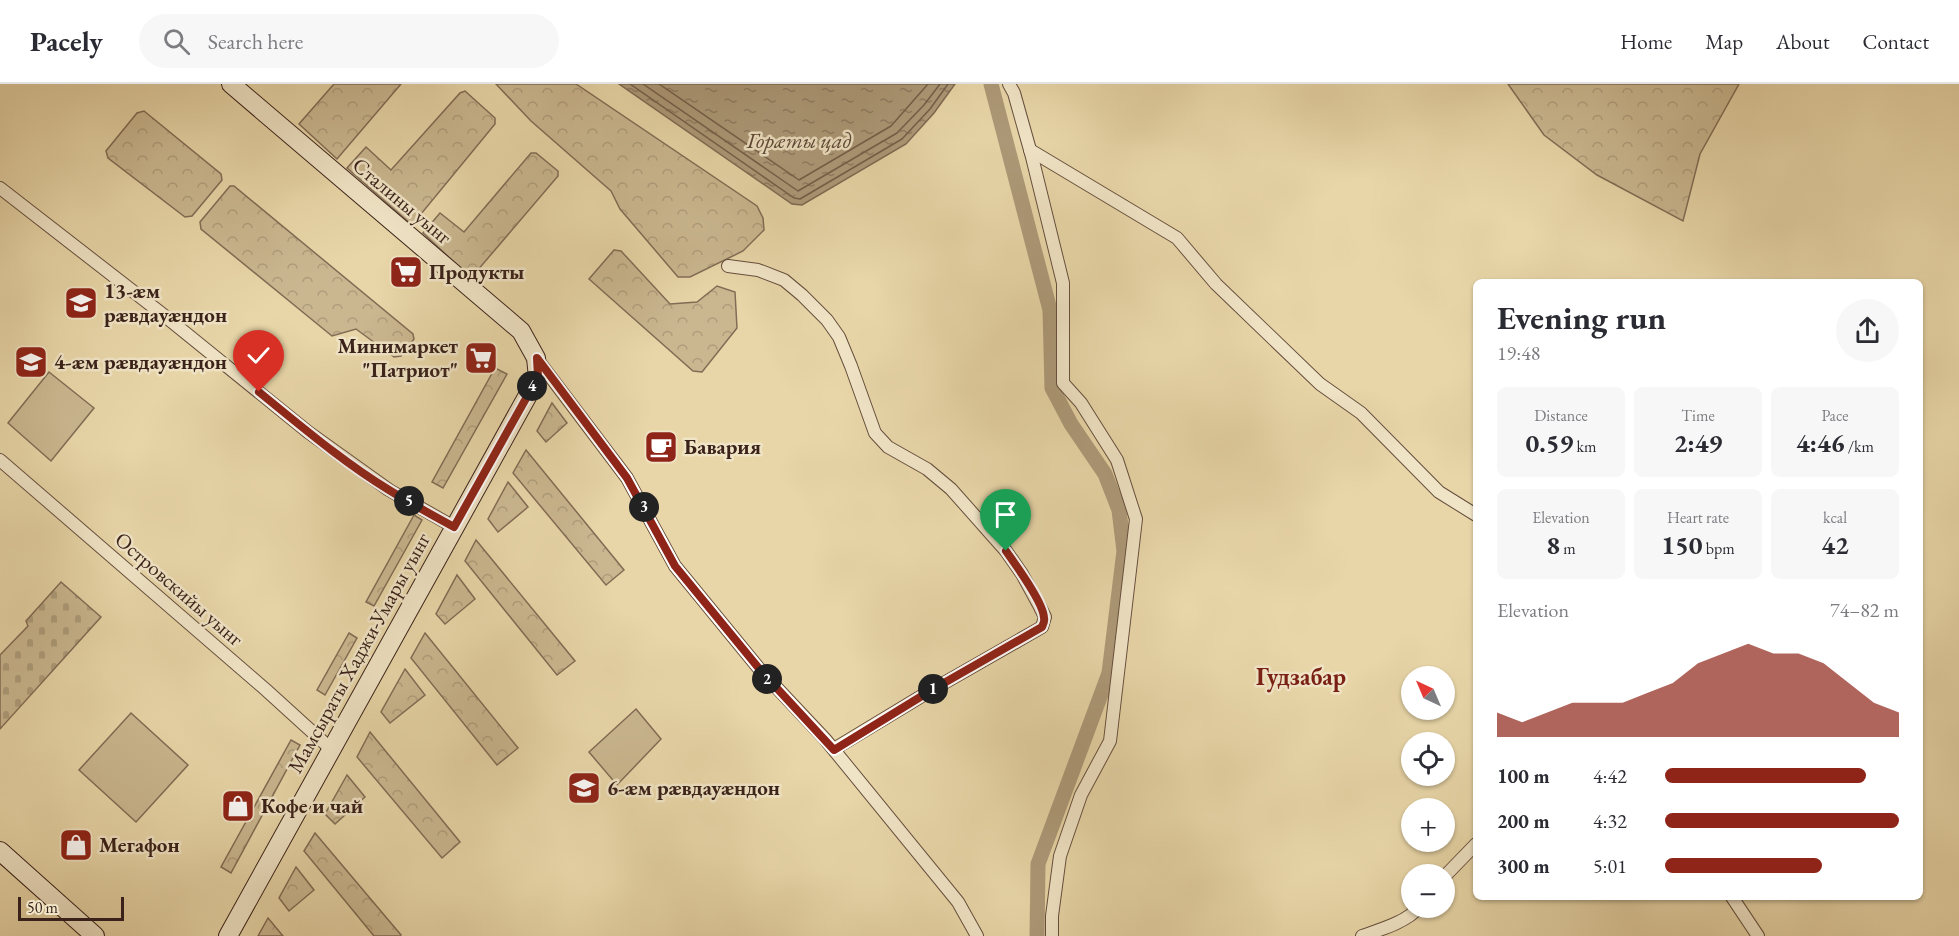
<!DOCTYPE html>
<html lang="en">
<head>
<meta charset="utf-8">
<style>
	:root { --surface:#fff; --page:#f7f7f7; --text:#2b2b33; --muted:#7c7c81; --line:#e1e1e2; --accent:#8f2418 }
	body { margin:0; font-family:"EB Garamond",serif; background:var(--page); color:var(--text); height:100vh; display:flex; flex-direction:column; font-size:22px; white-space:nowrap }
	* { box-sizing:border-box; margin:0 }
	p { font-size:20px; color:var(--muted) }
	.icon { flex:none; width:33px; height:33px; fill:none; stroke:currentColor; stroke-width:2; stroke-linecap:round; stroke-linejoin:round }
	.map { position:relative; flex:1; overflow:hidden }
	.panel { position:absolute; left:1473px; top:195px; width:450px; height:621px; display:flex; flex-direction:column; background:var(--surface); border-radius:9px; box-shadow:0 2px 4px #0004 }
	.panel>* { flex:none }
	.needle { width:39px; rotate:316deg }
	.buttons { position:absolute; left:1401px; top:582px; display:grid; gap:12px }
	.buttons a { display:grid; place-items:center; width:54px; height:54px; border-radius:50%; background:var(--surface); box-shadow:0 2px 4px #0004; font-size:30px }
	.scale { position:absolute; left:18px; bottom:15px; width:106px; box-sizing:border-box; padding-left:6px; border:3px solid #3a221a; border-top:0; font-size:16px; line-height:21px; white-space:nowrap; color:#3a221a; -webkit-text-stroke:4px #f0e4c6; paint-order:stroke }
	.pin { position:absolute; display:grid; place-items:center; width:51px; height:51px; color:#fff; margin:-62px -26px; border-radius:50% 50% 50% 0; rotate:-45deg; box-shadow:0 0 6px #0007 }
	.pin .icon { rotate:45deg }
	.km { position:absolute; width:30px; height:30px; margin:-15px; border-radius:50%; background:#222; color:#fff; font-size:16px; line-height:30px; text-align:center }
	.round { display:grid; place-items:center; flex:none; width:63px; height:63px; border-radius:32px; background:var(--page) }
	.headline { display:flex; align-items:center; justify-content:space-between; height:102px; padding:0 24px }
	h1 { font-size:33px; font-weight:700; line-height:45px }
	.metrics { display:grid; grid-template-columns:repeat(3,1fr); gap:9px; height:102px; padding:6px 24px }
	.metrics div { display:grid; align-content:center; border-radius:9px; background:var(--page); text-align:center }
	.metrics b { font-size:26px; font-weight:700 }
	.metrics small { font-size:16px; font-weight:400 }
	.metrics p { font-size:16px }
	.chart { height:168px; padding:12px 24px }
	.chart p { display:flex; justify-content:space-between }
	.chart svg { width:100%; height:108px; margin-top:6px; fill:var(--accent); opacity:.7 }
	ul { padding:0 24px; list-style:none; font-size:20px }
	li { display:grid; grid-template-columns:96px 72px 1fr; align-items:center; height:45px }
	li i { height:15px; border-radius:8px; background:var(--accent) }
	header { display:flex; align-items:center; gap:36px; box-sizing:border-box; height:84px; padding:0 30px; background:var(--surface); border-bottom:2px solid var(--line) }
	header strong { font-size:28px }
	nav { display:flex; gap:33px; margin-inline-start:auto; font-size:21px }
	.search { width:420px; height:54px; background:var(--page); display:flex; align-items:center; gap:15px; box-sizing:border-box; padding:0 21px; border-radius:33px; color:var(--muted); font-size:22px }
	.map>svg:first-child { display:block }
</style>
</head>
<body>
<header>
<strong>Pacely</strong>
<div class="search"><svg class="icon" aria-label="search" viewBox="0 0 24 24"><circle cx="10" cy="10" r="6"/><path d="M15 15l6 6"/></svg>Search here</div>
<nav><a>Home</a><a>Map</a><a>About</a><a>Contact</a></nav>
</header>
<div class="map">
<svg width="1959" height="852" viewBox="0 0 1959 852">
	<defs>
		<pattern id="forest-crowns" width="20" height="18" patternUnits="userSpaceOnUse" patternTransform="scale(1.5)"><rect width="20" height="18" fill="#cab790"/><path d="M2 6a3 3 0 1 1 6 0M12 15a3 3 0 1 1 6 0" fill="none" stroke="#ae9d7c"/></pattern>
		<pattern id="cemetery-stones" width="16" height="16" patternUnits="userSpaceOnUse" patternTransform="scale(1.5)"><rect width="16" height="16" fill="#cab790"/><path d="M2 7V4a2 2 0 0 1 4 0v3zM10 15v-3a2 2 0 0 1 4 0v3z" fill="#ae9d7c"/></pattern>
		<pattern id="water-ripples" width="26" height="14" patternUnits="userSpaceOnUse" patternTransform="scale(1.5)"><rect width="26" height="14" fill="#ad9978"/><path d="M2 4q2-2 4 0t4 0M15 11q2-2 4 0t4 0" fill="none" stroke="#8e7c62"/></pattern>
	</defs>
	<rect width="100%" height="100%" fill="#e8d6a8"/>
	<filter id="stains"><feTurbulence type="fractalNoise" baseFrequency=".00333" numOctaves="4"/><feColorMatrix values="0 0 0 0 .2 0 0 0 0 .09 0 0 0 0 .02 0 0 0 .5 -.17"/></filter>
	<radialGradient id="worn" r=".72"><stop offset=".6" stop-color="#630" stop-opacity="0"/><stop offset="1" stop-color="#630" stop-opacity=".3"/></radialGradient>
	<!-- grass -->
	<g fill="#cab790" stroke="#826c55" stroke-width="1.5">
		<path d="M49,288L94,324L51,377L8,339Z"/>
		<path d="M636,625L661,655L617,701L589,668Z"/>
		<path d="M131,629L188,681L136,738L79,686Z"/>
	</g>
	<!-- forest -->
	<g fill="url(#forest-crowns)" stroke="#826c55" stroke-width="1.5">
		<path d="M334,0H401L337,75L299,40Z"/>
		<path d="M496,0H576L757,122L763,134L764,146L743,167L690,193H678L620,125L611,107L531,37Z"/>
		<path d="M1508,0H1739L1700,70L1683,137L1597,91L1544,51Z"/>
		<path d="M465,7L495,34V40L412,141L347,84L366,63L391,86L460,9Z"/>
		<path d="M144,27L221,90L222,96L192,132L185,133L108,74L106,67L137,29Z"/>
		<path d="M531,69H536L558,87V92L471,194L423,149L440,129L464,148Z"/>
		<path d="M230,102H234L413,250L414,255L401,272L394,273L356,245L332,252L201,145L200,138Z"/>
		<path d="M614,166L621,167L670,220L697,218L717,202L735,208L737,244L702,288L693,287L589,195Z"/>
		<path d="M495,284L507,290L443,404L432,398Z"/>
		<path d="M552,319L567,339L546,358L537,347Z"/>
		<path d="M526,366L624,486L606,501L513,389Z"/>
		<path d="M508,398L528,423L498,448L488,435Z"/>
		<path d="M414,431L422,436L374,522L366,518Z"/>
		<path d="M476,456L575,577L557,591L465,477Z"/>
		<path d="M457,491L475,515L445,540L436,530Z"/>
		<path d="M349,549L357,554L325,611L317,606Z"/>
		<path d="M425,549L518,664L497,681L411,574Z"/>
		<path d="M405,585L425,611L390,639L381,628Z"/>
		<path d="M370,648L460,758L442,774L357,673Z"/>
		<path d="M291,656L300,661L231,789L221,783Z"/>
		<path d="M347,691L365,713L335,740L325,730Z"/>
		<path d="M315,749L401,851L400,852H374L304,767Z"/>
		<path d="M296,783L314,806L289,827L279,814Z"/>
		<path d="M268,834L283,852H258Z"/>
	</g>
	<!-- cemetery -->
	<path fill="url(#cemetery-stones)" stroke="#826c55" stroke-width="1.5" d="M61,498L101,533L0,645V571L28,542L26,537Z"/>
	<!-- water -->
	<path fill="url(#water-ripples)" stroke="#7f6952" stroke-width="1.5" d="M619,0H955L934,29L906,60L802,121L792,120Z"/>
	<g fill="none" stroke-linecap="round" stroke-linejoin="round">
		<!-- shore -->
		<g stroke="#745e49" stroke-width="1.5">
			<path d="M630,0L794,114L800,115L902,55L930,25L948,0"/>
			<path d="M643,0L798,107L897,49L924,21L940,0"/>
			<path d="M659,0L799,96L891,42L928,0"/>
		</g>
		<!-- canal -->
		<path stroke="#ad9978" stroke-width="15" d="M991,0L1050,226L1052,304L1071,340L1105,390L1119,426L1124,467L1109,589L1038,780L1037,852"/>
		<defs>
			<g id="street">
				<path d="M1009,0L1014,9L1032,73L1063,199V299L1081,319L1117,376L1136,435L1110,657L1081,711L1060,772L1052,832V852"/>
				<path d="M1030,66L1177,154L1216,200L1320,300L1361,329L1439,408L1476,431"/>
				<path d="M0,104L161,229L308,348L389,406L454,443"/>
				<path d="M728,182L758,186L784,196L802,211L827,236L839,253L851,282L875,349L888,363L927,385L951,405L1006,467L1022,490L1040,523L1045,533L1042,543L930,607L834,665"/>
				<path d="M537,275L627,394L675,482L761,587L825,655L958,818L977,852"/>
				<path d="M0,376L265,605L331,665"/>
				<path d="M1444,793L1476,760"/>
				<path d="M1732,813L1758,852"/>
				<path d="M1362,852C1379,846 1407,838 1418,824"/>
			</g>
			<g id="secondary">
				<path d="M0,767L95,852"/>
				<path d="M228,852L538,293L536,274L521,247L231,0"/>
			</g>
		</defs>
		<!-- street casing -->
		<use href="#street" stroke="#664f3e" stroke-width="14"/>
		<!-- secondary casing -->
		<use href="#secondary" stroke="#3a221a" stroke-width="20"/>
		<!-- street -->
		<use href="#street" stroke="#f0e4c6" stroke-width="12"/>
		<!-- secondary -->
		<use href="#secondary" stroke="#f0e4c6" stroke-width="18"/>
	</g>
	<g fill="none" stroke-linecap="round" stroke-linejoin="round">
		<defs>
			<path id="route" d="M259,308C301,342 343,378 389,406C410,419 432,431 454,443L538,293L537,274L627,394L675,482L761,587L834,666L930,607L1042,543C1043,540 1045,537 1044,534C1044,519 1015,480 1006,467"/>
		</defs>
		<!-- route casing -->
		<use href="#route" stroke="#fff" stroke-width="12"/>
		<!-- route -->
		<use href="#route" stroke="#8f2418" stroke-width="8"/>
	</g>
	<!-- icons -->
	<defs>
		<symbol id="supermarket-square" viewBox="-11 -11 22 22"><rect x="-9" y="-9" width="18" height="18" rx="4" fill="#8f2418" stroke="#f0e4c6"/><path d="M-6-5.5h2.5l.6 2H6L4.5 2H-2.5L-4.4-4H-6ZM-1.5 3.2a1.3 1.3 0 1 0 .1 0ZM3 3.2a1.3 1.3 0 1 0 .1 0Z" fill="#fff"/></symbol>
		<symbol id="school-square" viewBox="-11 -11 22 22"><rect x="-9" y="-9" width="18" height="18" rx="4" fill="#8f2418" stroke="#f0e4c6"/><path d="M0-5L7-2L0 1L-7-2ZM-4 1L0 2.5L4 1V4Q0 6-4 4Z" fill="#fff"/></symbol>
		<symbol id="cafe-square" viewBox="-11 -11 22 22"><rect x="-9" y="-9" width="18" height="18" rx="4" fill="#8f2418" stroke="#f0e4c6"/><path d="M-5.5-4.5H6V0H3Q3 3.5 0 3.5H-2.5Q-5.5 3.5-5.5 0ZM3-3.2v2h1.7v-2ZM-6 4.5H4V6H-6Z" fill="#fff"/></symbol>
		<symbol id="shop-square" viewBox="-11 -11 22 22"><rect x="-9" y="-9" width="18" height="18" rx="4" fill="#8f2418" stroke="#f0e4c6"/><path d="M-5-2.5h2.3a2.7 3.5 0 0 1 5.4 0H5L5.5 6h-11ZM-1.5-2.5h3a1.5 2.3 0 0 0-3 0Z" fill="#fff"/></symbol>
	</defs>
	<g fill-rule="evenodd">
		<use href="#supermarket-square" x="387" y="169" width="38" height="38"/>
		<use href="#school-square" x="62" y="200" width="38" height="38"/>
		<use href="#supermarket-square" x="462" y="255" width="38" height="38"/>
		<use href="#school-square" x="12" y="259" width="38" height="38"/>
		<use href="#cafe-square" x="642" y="344" width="38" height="38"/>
		<use href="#school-square" x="565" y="685" width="38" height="38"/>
		<use href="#shop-square" x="219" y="703" width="38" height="38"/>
		<use href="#shop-square" x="57" y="742" width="38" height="38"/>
	</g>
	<g text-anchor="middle" stroke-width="5" stroke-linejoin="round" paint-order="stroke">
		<!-- street labels -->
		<g font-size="21" fill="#3a221a" stroke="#f0e4c6">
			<text transform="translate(402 117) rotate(40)" y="7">Сталины уынг</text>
			<text transform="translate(179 505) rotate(41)" y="7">Островскийы уынг</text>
			<text transform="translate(359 569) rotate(-61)" y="7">Мамсыраты Хаджи-Умары уынг</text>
		</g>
		<!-- poi labels -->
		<g font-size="21" font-weight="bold" fill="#3a221a" stroke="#f0e4c6" text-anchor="start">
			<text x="429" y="195">Продукты</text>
			<text x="104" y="214">13-æм<tspan x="104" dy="24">рӕвдауӕндон</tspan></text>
			<text x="458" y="269" text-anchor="end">Минимаркет<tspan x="458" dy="24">"Патриот"</tspan></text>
			<text x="54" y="285">4-æм рӕвдауӕндон</text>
			<text x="684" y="370">Бавария</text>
			<text x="607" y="711">6-æм рӕвдауӕндон</text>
			<text x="261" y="729">Кофе и чай</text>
			<text x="99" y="768">Мегафон</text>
		</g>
		<!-- water labels -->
		<g font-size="22" font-style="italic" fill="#5c4636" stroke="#f0e4c6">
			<text x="799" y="64">Горӕты цад</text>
		</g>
		<!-- quarter labels -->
		<g font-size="24" font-weight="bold" fill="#7a1f14" stroke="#f0e4c6">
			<text x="1301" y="601">Гудзабар</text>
		</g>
	</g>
	<rect width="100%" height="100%" filter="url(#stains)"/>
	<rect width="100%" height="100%" fill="url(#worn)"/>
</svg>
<div class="buttons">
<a><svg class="needle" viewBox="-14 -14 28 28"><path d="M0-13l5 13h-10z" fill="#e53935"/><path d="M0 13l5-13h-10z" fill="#7c7c81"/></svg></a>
<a><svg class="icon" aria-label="locate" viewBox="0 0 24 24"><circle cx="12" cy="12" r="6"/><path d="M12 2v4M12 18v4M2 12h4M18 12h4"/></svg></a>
<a>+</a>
<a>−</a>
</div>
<div class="scale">50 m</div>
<div class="pin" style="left:1006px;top:467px;background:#1e9e55"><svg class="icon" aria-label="arrive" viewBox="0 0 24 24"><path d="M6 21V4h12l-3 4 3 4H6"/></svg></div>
<div class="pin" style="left:259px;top:308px;background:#d93025"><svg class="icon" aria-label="check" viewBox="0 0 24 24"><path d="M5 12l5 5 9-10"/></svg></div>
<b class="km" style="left:933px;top:605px">1</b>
<b class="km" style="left:767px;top:595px">2</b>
<b class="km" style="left:644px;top:423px">3</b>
<b class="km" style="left:532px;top:302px">4</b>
<b class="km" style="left:409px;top:417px">5</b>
<section class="panel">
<div class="headline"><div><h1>Evening run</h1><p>19:48</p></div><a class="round"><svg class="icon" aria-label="share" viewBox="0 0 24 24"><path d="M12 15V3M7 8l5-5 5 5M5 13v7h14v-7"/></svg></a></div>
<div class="metrics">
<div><p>Distance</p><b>0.59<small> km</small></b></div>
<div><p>Time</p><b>2:49</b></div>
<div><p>Pace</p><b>4:46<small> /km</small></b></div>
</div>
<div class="metrics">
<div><p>Elevation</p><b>8<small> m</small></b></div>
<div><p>Heart rate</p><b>150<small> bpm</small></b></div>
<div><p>kcal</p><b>42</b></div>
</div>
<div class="chart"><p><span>Elevation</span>74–82 m</p>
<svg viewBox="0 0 160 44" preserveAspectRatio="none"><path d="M0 44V34L10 38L20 34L30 30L40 30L50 30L60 26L70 22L80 14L90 10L100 6L110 10L120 10L130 14L140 22L150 30L160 34V44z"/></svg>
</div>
<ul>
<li><b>100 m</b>4:42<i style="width:86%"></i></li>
<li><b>200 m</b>4:32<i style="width:100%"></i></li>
<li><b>300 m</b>5:01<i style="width:67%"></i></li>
</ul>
</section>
</div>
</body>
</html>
